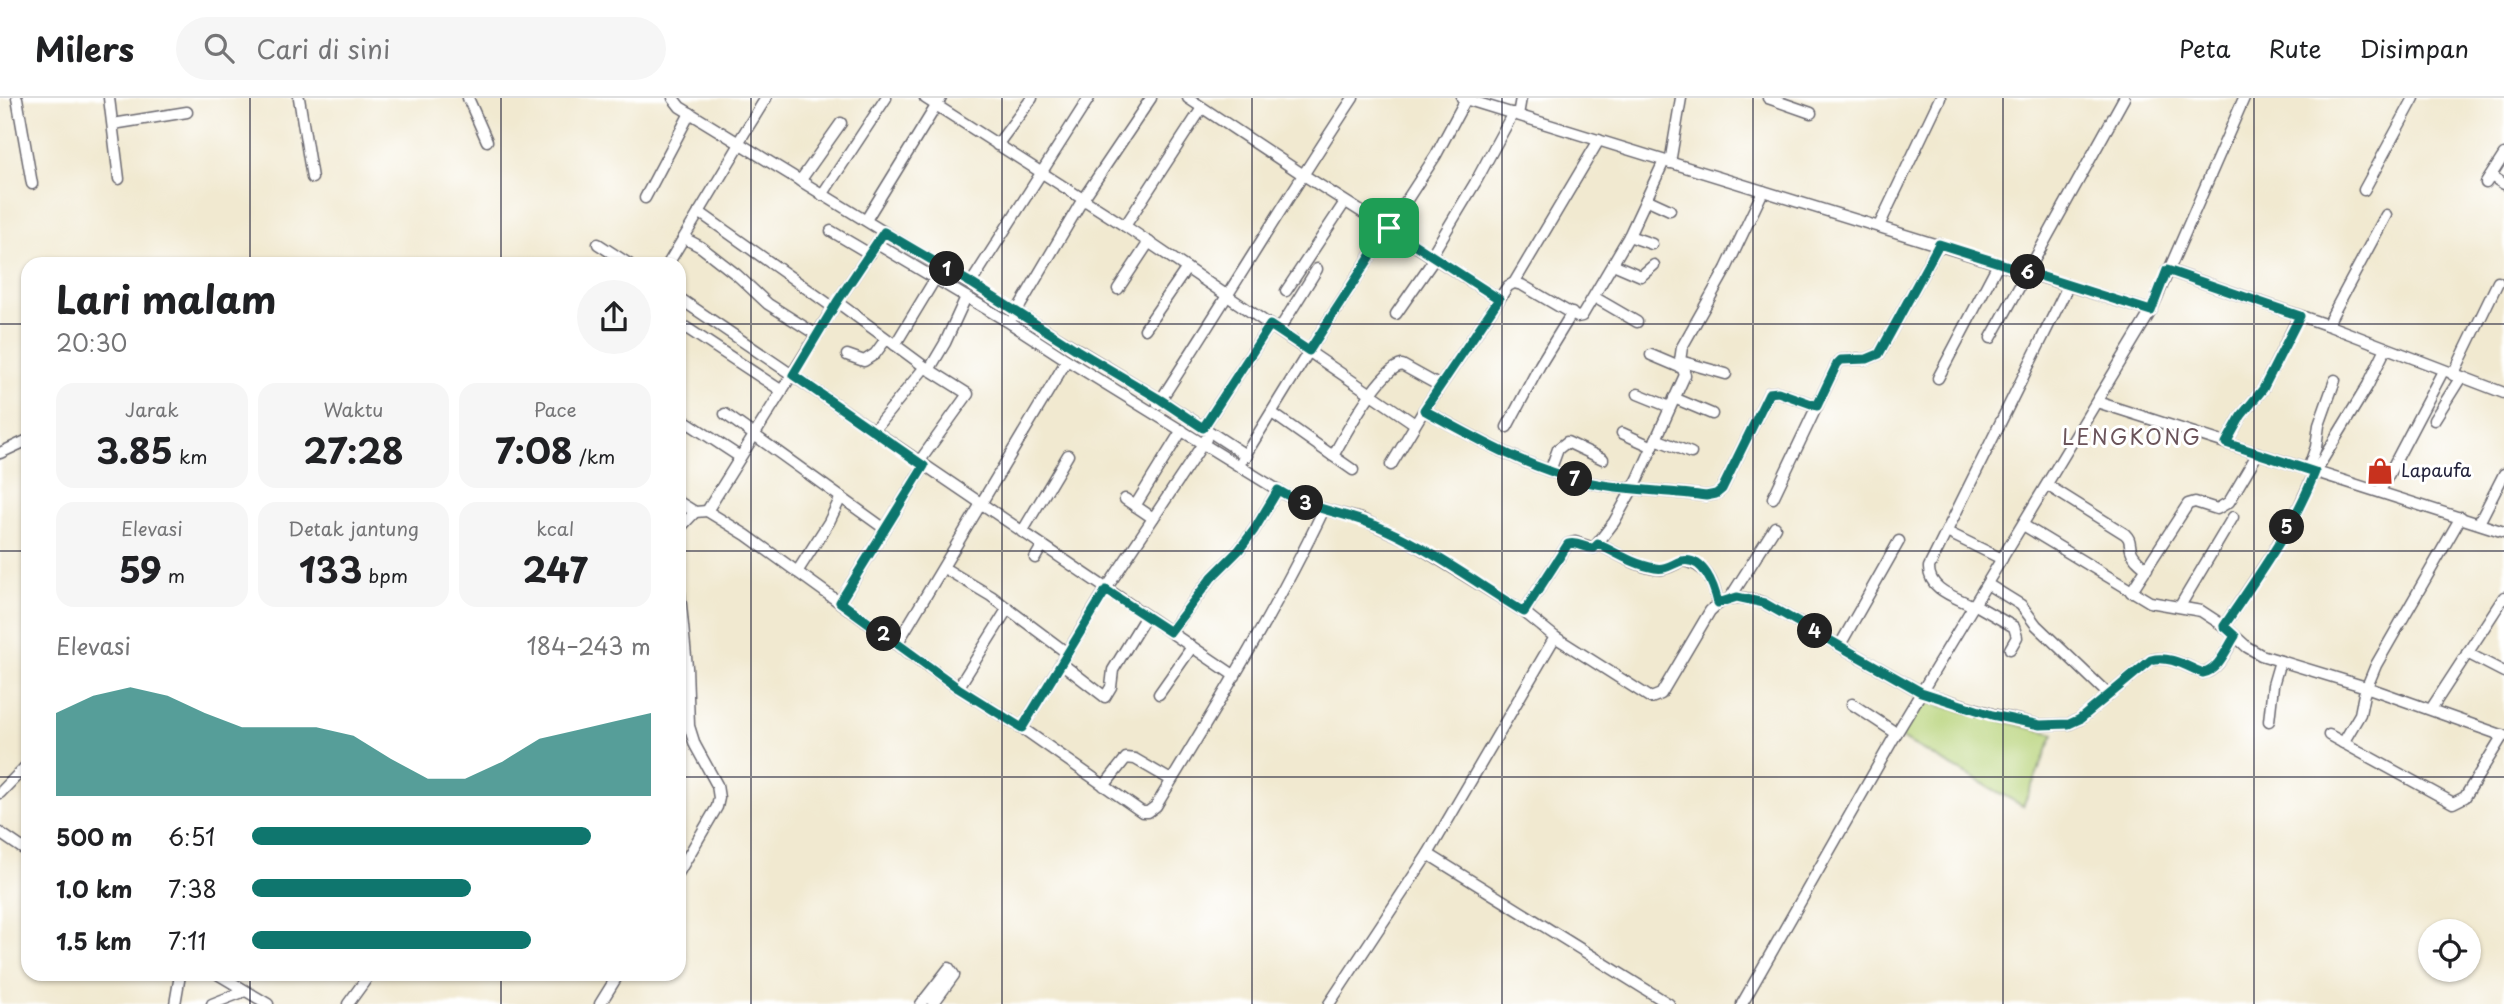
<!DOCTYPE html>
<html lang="id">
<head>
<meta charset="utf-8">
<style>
	:root { --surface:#fff; --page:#f6f6f6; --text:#202124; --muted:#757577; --line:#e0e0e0; --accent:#0f766e }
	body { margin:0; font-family:"Playpen Sans",sans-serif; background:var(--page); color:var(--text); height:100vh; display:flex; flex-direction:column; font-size:26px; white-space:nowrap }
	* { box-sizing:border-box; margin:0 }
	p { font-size:23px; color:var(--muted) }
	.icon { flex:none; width:38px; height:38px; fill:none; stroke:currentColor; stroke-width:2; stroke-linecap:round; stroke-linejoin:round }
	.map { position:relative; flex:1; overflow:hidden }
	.side { position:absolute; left:21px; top:159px; width:665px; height:724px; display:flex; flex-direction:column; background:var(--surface); border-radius:21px; box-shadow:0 2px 5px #0004 }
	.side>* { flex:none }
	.controls { position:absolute; left:2418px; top:821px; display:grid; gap:14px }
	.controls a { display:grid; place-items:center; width:63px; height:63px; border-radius:50%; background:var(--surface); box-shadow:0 2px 5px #0004; font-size:35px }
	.pin { position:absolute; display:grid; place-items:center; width:60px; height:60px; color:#fff; margin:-30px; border-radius:14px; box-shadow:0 4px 10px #0006 }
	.km { position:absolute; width:35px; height:35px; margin:-18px; border-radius:50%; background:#222; color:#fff; font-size:19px; line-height:35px; text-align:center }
	.round { display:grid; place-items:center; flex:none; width:74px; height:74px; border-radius:37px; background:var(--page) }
	.overview { display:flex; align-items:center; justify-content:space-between; height:119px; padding:0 35px }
	h1 { font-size:38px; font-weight:700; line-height:52px }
	.figures { display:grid; grid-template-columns:repeat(3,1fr); gap:10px; height:119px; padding:7px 35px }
	.figures div { display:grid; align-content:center; border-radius:18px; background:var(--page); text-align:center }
	.figures b { font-size:35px; font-weight:700 }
	.figures small { font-size:19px; font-weight:400 }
	.figures p { font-size:19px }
	.chart { height:196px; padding:14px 35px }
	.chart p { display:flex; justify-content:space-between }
	.chart svg { width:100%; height:126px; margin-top:7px; fill:var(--accent); opacity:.7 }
	ul { padding:0 35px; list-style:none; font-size:23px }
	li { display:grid; grid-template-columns:112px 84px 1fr; align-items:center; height:52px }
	li i { height:18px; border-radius:9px; background:var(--accent) }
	header { display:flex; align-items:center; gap:42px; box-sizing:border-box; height:98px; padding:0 35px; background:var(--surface); border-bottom:2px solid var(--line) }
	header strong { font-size:33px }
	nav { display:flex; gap:38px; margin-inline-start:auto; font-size:24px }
	.search { width:490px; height:63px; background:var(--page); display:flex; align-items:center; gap:18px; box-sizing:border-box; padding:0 24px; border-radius:38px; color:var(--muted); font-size:26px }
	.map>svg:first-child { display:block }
</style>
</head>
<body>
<header>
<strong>Milers</strong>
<div class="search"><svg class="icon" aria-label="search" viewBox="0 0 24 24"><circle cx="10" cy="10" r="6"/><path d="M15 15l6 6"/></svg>Cari di sini</div>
<nav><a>Peta</a><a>Rute</a><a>Disimpan</a></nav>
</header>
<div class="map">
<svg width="2504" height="906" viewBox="0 0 2504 906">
	<rect width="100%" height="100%" fill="#fff"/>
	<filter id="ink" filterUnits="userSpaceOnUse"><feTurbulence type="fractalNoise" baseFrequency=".0143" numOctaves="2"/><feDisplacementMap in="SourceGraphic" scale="14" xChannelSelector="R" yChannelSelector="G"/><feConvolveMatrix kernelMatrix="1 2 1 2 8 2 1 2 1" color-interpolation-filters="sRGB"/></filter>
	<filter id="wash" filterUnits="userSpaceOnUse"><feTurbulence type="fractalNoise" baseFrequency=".00686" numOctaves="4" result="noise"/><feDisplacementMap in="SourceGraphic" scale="28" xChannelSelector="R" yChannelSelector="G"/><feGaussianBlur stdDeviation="1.57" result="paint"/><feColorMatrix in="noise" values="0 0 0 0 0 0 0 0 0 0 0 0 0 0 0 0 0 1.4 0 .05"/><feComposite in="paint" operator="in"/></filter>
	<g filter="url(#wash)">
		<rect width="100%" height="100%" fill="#f1e9d0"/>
		<!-- green -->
		<path fill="#b7d379" stroke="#6c7a5a" stroke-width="2" d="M1918,602L2054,636L2023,708L1898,638Z"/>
	</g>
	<g filter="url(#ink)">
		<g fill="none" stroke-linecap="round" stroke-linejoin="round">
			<defs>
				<g id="minor">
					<path d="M17,0L32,86"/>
					<path d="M109,0L119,81"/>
					<path d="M299,0L312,80"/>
					<path d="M468,0L487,43"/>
					<path d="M673,0L680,9L884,134L837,204L707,413L746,437L958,590L1022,630L1142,714H1148L1156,708C1215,611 1275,514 1324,411"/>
					<path d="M925,0L1125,128L1415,326"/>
					<path d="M1188,0L1302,76L1499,201"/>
					<path d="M1462,0L2151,213"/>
					<path d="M1768,0L1811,15"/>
					<path d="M1518,17L1521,0"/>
					<path d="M113,26L187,14"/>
					<path d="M738,45L766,0"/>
					<path d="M997,47L1032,0"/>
					<path d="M1670,65L1681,0"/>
					<path d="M2491,78L2504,86"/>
					<path d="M800,83L841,25"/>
					<path d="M2486,85L2504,57"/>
					<path d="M2364,92L2414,0"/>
					<path d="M822,97L886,0"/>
					<path d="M645,100L690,15"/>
					<path d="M1646,101L1670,112"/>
					<path d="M699,114L834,210"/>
					<path d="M866,122L941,0"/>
					<path d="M1125,128L1202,10"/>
					<path d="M1879,128L1940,0"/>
					<path d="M831,133L870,156"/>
					<path d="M884,134L1161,302L1247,358"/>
					<path d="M1629,138L1652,146"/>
					<path d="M684,140L701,149L737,177L768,206L817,237"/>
					<path d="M598,146L629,166"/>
					<path d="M877,146L1010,225L1067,262L1286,397L1315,409L1361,421L1407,442L1524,514L1555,539L1651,600L1661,596L1710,513C1726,496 1743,498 1764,505L1921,594L1992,616L2040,627L2069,626L2080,621L2151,562C2169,557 2186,568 2203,575C2218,573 2227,551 2235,539"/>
					<path d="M1431,158L1475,85L1513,15"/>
					<path d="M668,166L740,46"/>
					<path d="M1613,166L1641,178L1654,167"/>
					<path d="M2167,172L2327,227L2504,295"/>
					<path d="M971,185L1089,0"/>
					<path d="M1514,185L1599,42"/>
					<path d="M1118,191L1149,144"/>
					<path d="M1286,193L1345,104"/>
					<path d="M1594,199L1637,224"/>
					<path d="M679,200L1235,578"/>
					<path d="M837,204L925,269L968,296L919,364"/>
					<path d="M1396,216L1435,160"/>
					<path d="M1014,218L1083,101L1151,0"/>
					<path d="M2327,227L2386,117"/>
					<path d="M685,229L782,293"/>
					<path d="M1145,231L1187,170"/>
					<path d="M1279,232L1317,171"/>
					<path d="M1991,240L2124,0"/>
					<path d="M895,247L935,181"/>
					<path d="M847,257L864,263L875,256L886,241"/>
					<path d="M1651,257L1684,271"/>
					<path d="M1680,263L1726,276"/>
					<path d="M929,272L945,245L966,199"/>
					<path d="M2453,277L2498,184"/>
					<path d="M1938,280L1998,166"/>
					<path d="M1638,296L1670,309"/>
					<path d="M1674,300L1712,316"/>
					<path d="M2097,304L2504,434"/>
					<path d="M1158,306C1224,205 1286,101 1353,0"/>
					<path d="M1424,312C1475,340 1529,371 1587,384C1626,393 1667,392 1706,398L1716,396L1722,391L1769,295L1778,294L1817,308"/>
					<path d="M1272,315L1333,358"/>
					<path d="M725,316L885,431"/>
					<path d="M679,319L740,359"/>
					<path d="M2434,322L2461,279"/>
					<path d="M1507,329L1540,267L1572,215"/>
					<path d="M1203,330L1270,227"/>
					<path d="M873,333L925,269"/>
					<path d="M1622,335L1653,349"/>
					<path d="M1656,341L1691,355"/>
					<path d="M2226,345L2241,318L2263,291L2299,218"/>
					<path d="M0,355L28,342"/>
					<path d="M1239,367L1309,253L1436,57L1466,1"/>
					<path d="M1391,367L1424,312L1508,188L1514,185L1522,187L1577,219L1582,218L1629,138L1664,63"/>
					<path d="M2308,371L2316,349L2319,327L2335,282"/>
					<path d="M1353,372L1333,358C1344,338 1380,271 1402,267L1440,288"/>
					<path d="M1550,373L1558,351L1567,344L1603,361"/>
					<path d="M2047,387L2125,436C2131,442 2129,444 2131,452C2133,460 2141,465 2147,471"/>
					<path d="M2380,393L2443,273"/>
					<path d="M1773,400L1837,266L1841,262L1867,261L1879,256L1939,146"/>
					<path d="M1125,401L1153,420"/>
					<path d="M679,404L695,414L707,413"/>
					<path d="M1135,408L1182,332"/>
					<path d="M2479,425L2504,376"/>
					<path d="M2023,427L2150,504L2201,513L2224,528L2247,549L2261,557L2366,589L2504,638"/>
					<path d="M679,431L695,414"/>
					<path d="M1022,434L1068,357"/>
					<path d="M1947,434L2002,461"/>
					<path d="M1598,446C1614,454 1644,473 1662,471C1670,470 1676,465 1683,463C1707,466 1713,484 1718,504"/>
					<path d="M1035,460L1042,448"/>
					<path d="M944,470L991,498L1067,555"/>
					<path d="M797,474L829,424L841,399"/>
					<path d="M1987,486L2021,507L2036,527L2109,597"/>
					<path d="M679,487L687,569L689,628L695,647L717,687L719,700L717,709L679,774"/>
					<path d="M2131,494L2188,406L2195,404L2217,411L2229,404L2258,355"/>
					<path d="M1730,500L1775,429"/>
					<path d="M840,504L924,368"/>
					<path d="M1974,506L2014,529L2017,539L2010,551"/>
					<path d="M1973,508C1956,499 1928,492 1929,469L2068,188"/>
					<path d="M2180,508L2233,419"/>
					<path d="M1524,514L1568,446L1575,444L1594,450L1614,424L1638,381L1685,277L1680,263L1682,249L1726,171L1763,93"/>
					<path d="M2224,528L2274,453L2299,409L2315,374L2368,287L2386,250"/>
					<path d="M1170,534L1212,479L1239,452L1254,432L1278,392"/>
					<path d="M897,546L1067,262"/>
					<path d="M1840,547L1899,443"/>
					<path d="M2467,555L2504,574"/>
					<path d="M1061,565L1105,599L1111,589L1113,572L1146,518"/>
					<path d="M958,590L1008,510"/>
					<path d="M1159,596L1192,549"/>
					<path d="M1852,606L1896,635"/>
					<path d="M2431,611L2504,499"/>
					<path d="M2269,623L2273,587L2280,563"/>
					<path d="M1022,630L1106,491L1206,341"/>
					<path d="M2329,637L2453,705L2465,699L2503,637"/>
					<path d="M2343,645L2360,616L2364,596L2376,567L2461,419"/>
					<path d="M1104,688L1126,660L1135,661L1171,682"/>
					<path d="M0,695L28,666"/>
					<path d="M0,735L28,754"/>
					<path d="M1428,756L1555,539"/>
					<path d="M219,877L268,906"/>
					<path d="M175,906L180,877"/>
					<path d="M212,906L245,893"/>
					<path d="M348,906L369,877"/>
					<path d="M600,906L618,877"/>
					<path d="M921,906L949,870L954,877L933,906"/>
					<path d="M1329,906L1428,756L1669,906"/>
					<path d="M1742,906L1892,643L2151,213L2244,0"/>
				</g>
			</defs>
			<!-- minor casing -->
			<use href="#minor" stroke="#6a686f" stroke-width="13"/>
			<!-- minor -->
			<use href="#minor" stroke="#fff" stroke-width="10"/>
		</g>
	</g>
	<g fill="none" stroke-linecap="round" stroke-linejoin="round" filter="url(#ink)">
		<defs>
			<path id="route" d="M1389,130L1499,201L1424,312C1475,340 1529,371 1587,384C1626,393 1667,392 1706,398L1716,396L1722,391L1769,295L1778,294L1817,308L1837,266L1841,262L1867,261L1879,256L1939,146L2151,213L2167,172L2300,218L2263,291L2241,318L2226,345L2315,374C2294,429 2257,479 2224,528L2235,538C2227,550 2218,573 2203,575C2186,568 2169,557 2151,562L2080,621L2069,626L2040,627L1992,617L1921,594L1764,505L1737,499L1718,505C1714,488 1704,458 1681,463C1672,466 1666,472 1655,470C1635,467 1616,455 1598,446L1594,450C1584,451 1579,443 1568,446L1524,514C1478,486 1433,453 1384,431C1349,415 1310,412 1278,392L1254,432L1239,452L1212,479L1170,534L1106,492L1022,630L958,590L840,504L924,368L793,277L837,204L884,134L971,185L1077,252L1161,302L1203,330L1270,227L1309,253Z"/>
		</defs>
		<!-- route casing -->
		<use href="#route" stroke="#fff" stroke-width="14"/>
		<!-- route -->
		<use href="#route" stroke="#0f766e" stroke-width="9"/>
	</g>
	<!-- grid -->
	<path fill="none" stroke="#22223b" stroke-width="2" stroke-opacity="0.55" d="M250,0V166M501,0V166M751,0V906M1002,0V906M1252,0V906M1502,0V906M1753,0V906M2003,0V906M2254,0V906M0,226H28M679,226H2504M0,453H28M679,453H2504M0,679H28M679,679H2504M250,877V906M501,877V906"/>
	<!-- icons -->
	<defs>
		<symbol id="shop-bare" viewBox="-9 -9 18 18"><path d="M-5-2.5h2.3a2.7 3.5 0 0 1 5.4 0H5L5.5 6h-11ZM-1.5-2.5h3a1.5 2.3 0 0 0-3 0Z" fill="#c8321e" stroke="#fff" stroke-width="2.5" paint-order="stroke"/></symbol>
	</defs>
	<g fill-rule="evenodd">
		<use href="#shop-bare" x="2361" y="354" width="38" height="38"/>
	</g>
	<g text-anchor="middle" stroke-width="6" stroke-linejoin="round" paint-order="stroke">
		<!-- poi labels -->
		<g font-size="18" fill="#22223b" stroke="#fff" text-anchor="start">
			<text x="2401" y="379">Lapaufa</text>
		</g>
		<!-- quarter labels -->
		<g font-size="21" letter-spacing="2" fill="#6b545a" stroke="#fff">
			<text x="2132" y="347">LENGKONG</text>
		</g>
	</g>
</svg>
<div class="controls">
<a><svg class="icon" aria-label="locate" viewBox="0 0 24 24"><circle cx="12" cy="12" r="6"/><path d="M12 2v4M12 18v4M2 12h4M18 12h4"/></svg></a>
</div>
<div class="pin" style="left:1389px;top:130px;background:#1e9e55"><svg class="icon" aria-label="arrive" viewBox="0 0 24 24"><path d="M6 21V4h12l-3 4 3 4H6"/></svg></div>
<b class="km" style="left:947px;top:171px">1</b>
<b class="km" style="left:884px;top:536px">2</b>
<b class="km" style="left:1306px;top:405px">3</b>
<b class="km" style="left:1815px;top:533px">4</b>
<b class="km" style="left:2287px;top:429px">5</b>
<b class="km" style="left:2028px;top:174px">6</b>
<b class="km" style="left:1575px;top:381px">7</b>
<section class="side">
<div class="overview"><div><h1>Lari malam</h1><p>20:30</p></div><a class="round"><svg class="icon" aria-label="share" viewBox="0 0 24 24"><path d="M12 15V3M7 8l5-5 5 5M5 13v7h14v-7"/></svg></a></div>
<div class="figures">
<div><p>Jarak</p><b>3.85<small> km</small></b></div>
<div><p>Waktu</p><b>27:28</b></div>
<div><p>Pace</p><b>7:08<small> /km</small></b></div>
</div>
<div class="figures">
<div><p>Elevasi</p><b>59<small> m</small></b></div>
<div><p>Detak jantung</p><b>133<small> bpm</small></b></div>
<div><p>kcal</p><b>247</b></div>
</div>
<div class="chart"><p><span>Elevasi</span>184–243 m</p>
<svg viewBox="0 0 160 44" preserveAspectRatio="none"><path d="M0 44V15L10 9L20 6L30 9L40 15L50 20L60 20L70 20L80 23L90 31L100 38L110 38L120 32L130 24L140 21L150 18L160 15V44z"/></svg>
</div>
<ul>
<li><b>500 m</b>6:51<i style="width:85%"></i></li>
<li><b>1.0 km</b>7:38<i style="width:55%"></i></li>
<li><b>1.5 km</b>7:11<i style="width:70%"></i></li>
</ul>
</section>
</div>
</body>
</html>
